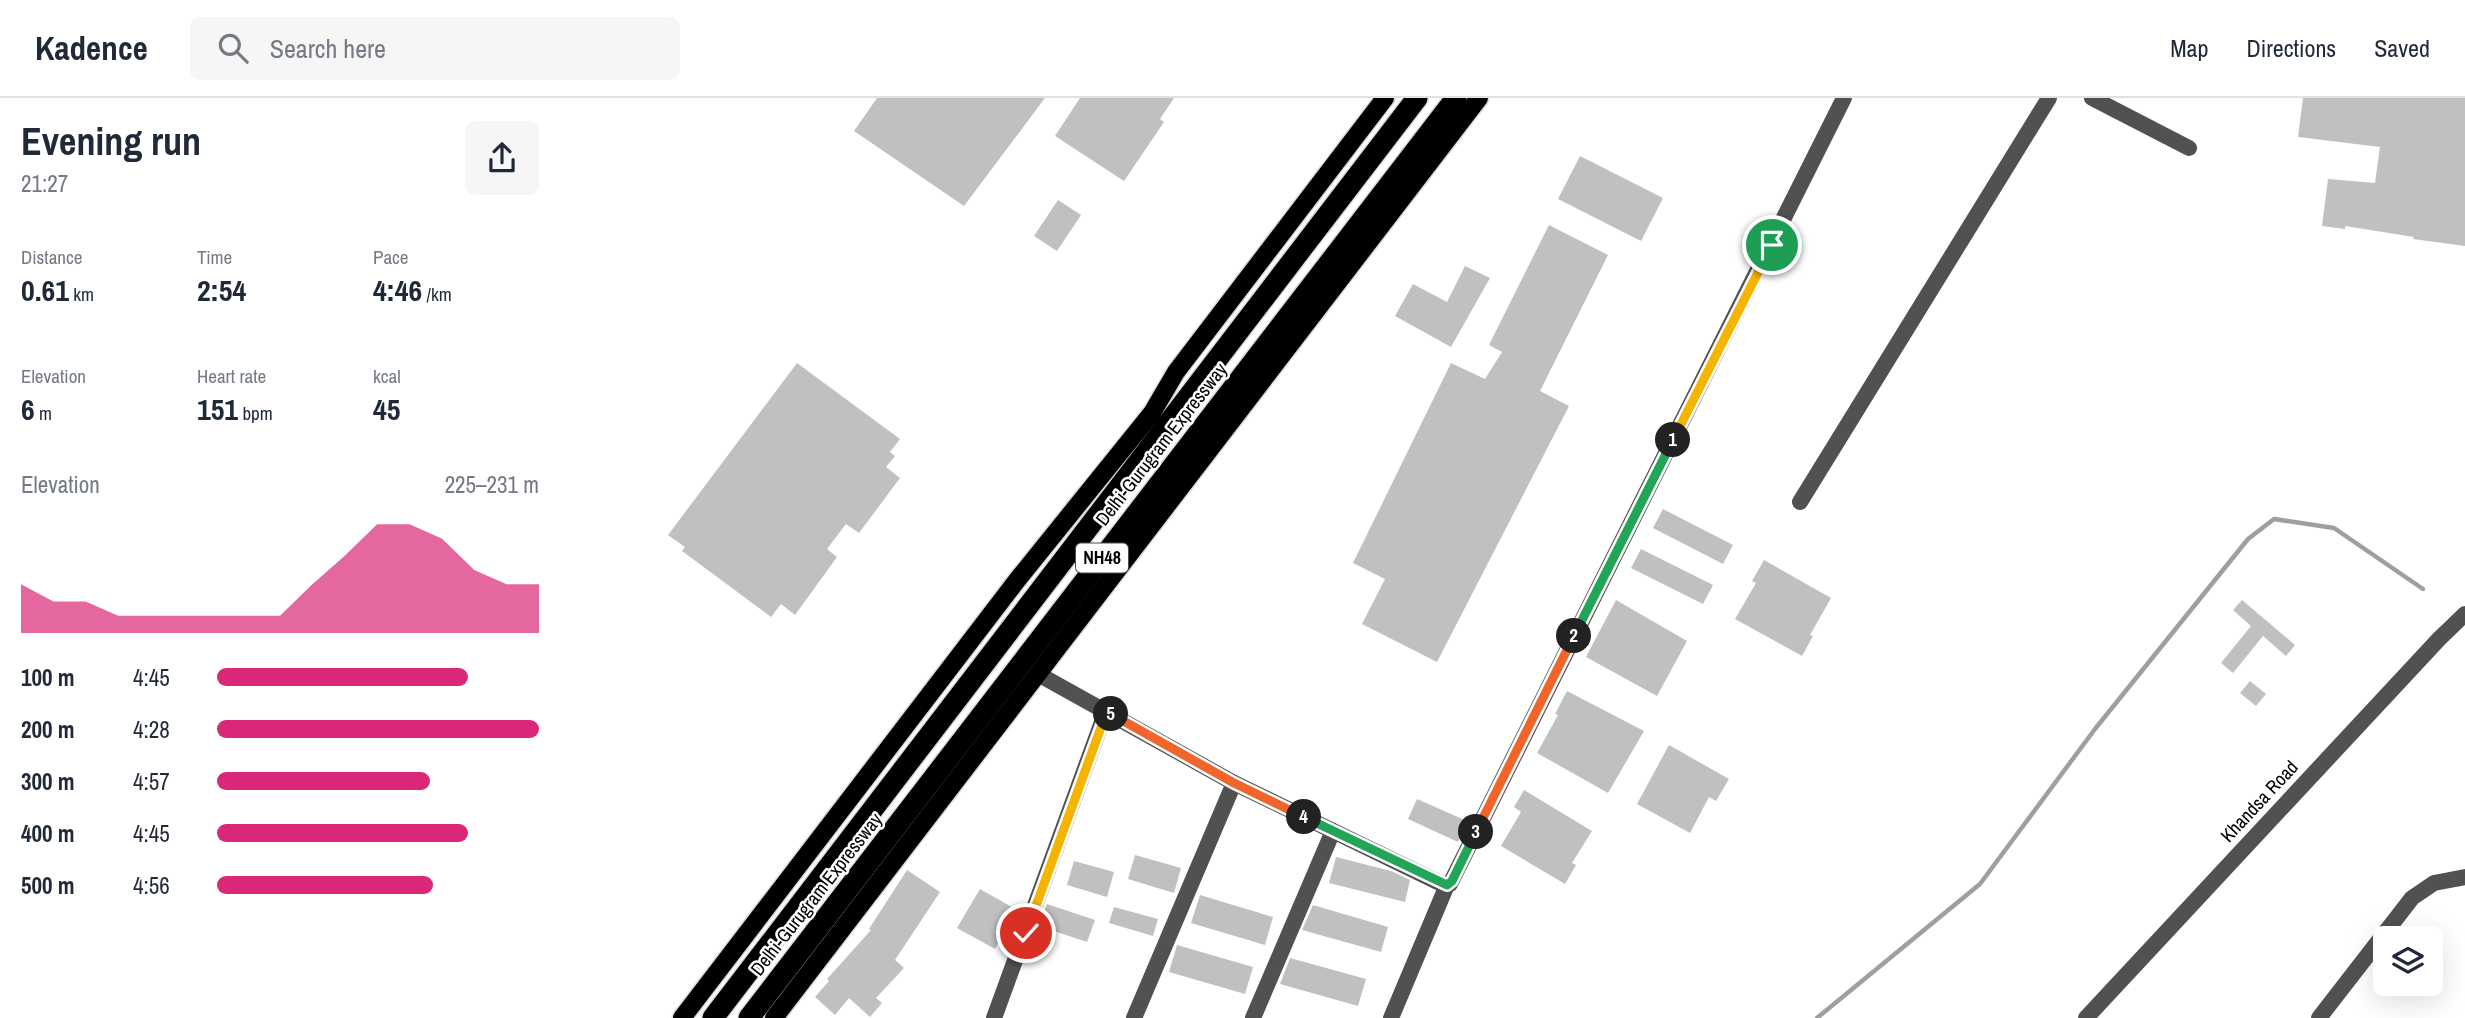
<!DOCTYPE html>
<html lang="en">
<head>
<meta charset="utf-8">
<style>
	:root { --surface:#fff; --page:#f6f6f7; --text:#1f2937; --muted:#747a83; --line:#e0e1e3; --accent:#db2777 }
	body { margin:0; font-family:"Archivo Narrow",sans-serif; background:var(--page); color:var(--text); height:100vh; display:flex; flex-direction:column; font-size:26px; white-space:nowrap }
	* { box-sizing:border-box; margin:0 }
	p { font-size:23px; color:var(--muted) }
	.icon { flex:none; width:38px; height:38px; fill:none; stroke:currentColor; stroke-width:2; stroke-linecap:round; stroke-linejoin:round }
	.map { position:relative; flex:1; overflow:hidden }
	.details { display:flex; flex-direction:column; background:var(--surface); width:560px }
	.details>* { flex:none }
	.tools { position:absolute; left:1813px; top:828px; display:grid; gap:14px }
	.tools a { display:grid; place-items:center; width:70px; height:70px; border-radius:10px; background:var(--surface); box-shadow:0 7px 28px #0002; font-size:35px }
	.pin { position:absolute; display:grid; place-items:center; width:60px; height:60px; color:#fff; margin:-30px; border:4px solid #fff; border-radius:50%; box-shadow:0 2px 7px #0007 }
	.km { position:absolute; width:35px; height:35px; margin:-18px; border-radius:50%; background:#222; color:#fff; font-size:19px; line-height:35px; text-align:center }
	.round { display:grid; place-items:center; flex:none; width:74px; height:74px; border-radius:10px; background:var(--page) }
	.headline { display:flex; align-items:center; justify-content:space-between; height:119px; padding:0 21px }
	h1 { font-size:38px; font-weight:800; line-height:52px }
	.stats { display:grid; grid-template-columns:repeat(3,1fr); gap:10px; height:119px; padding:7px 21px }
	.stats div { display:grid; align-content:center }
	.stats b { font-size:30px; font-weight:800 }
	.stats small { font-size:19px; font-weight:400 }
	.stats p { font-size:19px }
	.chart { height:196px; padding:14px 21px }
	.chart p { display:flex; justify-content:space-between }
	.chart svg { width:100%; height:126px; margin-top:7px; fill:var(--accent); opacity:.7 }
	ul { padding:0 21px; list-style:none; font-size:23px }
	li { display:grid; grid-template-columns:112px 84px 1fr; align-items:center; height:52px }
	li i { height:18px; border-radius:9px; background:var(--accent) }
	header { display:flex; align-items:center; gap:42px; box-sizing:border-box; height:98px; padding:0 35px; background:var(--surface); border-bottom:2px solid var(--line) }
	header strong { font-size:33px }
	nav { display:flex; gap:38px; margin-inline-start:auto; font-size:24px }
	.search { width:490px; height:63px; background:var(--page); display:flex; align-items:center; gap:18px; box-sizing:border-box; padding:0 24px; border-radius:10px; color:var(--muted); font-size:26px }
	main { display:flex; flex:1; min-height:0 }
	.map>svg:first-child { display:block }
</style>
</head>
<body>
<header>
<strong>Kadence</strong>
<div class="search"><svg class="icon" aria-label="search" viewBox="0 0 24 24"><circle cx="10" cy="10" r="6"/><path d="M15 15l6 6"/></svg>Search here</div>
<nav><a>Map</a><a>Directions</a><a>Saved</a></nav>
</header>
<main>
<section class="details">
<div class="headline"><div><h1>Evening run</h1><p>21:27</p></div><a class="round"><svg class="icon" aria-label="share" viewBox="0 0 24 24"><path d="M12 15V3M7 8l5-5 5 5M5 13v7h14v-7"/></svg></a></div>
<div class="stats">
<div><p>Distance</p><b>0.61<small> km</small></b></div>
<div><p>Time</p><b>2:54</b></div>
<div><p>Pace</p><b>4:46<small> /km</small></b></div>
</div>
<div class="stats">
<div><p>Elevation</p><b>6<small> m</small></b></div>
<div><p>Heart rate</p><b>151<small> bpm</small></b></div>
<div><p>kcal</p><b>45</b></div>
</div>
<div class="chart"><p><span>Elevation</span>225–231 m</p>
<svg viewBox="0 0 160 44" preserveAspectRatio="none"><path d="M0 44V27L10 33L20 33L30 38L40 38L50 38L60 38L70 38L80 38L90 27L100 17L110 6L120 6L130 11L140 22L150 27L160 27V44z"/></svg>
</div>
<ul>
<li><b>100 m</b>4:45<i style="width:78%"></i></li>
<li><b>200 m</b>4:28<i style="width:100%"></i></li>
<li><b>300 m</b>4:57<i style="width:66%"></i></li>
<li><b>400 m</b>4:45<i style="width:78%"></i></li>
<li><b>500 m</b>4:56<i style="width:67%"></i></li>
</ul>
</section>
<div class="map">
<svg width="1905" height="920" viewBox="0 0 1905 920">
	<rect width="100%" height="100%" fill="#fff"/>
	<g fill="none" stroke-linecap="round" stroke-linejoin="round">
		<!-- stream -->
		<path stroke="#9f9f9f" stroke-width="4.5" d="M1257,920L1420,786L1535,631L1688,441L1714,421L1774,430L1863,491"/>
	</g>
	<!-- building -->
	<g fill="#c0c0c0">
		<path d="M317,0H485L404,108L294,33Z"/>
		<path d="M520,0H614L600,21L604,24L564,83L495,38Z"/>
		<path d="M1743,0H1905V148L1853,141L1854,139L1785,128V131L1762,128L1768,81L1815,85L1820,49L1738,39Z"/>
		<path d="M1020,58L1103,100L1081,143L998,101Z"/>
		<path d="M498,102L521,117L497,153L474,138Z"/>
		<path d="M989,127L1048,157L980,293L1009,308L877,564L802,526L825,481L793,465L891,265L925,281L942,254L929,247Z"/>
		<path d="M905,168L930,180L891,249L835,218L853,186L887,204Z"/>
		<path d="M237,265L340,341L330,354L335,358L326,369L340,380L299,435L286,426L267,451L277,459L235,517L221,506L211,519L122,453L125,449L108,437Z"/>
		<path d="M1103,411L1173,447L1163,466L1093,430Z"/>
		<path d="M1081,451L1153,487L1143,506L1071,470Z"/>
		<path d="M1204,462L1271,500L1250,537L1253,538L1242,558L1175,521L1196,485L1192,483Z"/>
		<path d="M1056,502L1127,543L1097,598L1026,559Z"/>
		<path d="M1682,502L1735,547L1726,558L1703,538L1673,575L1661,565L1691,528L1673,512Z"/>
		<path d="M1690,583L1706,596L1696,608L1680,595Z"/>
		<path d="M1007,593L1084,633L1048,695L977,655L998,617L995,616Z"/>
		<path d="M1109,647L1169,681L1156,703L1149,699L1130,735L1077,706Z"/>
		<path d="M964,692L1032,733L1012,765L1016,767L1005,786L941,748L961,714L954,709Z"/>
		<path d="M857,701L907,723L898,744L848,721Z"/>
		<path d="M575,757L621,770L614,795L568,781Z"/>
		<path d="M776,759L831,773L850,782L845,804L769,785Z"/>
		<path d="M514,763L554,774L547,799L507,787Z"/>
		<path d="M347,772L380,794L335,862L344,870L316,900L322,905L310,919L289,900L275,917L255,899L269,883L267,881L311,832L309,831Z"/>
		<path d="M420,791L457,812L435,851L397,830Z"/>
		<path d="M640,797L713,819L705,847L631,825Z"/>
		<path d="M487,806L535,822L527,844L479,828Z"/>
		<path d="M753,807L828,829L821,854L742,832Z"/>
		<path d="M554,809L598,821L593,838L549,825Z"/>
		<path d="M617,847L693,869L685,896L609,874Z"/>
		<path d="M730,860L806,881L798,908L720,886Z"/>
	</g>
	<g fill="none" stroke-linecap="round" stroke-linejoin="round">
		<defs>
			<g id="major">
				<path d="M122,920L458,481L592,315L616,274L825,0"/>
				<path d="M214,920L919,0"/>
			</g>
			<g id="highway">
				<path d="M153,920L857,0"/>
				<path d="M189,920L896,0"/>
			</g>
		</defs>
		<!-- major casing -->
		<use href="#major" stroke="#dbdbdb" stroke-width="21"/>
		<!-- highway casing -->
		<use href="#highway" stroke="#dbdbdb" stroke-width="24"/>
		<!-- minor -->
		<g stroke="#515151" stroke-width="16">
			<path d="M1532,0L1629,50"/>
			<path d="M1240,404L1489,0"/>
			<path d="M478,576L674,685L882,786H890L1284,0"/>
			<path d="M434,920L546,613"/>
			<path d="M574,920L674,685"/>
			<path d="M693,920L773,733"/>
			<path d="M831,920L887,787"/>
			<path d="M1526,920L1879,541L1905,516"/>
			<path d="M1759,920L1852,800L1874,785L1905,779"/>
		</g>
		<!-- major -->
		<use href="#major" stroke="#000" stroke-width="18"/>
		<!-- highway -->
		<use href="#highway" stroke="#000" stroke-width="21"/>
	</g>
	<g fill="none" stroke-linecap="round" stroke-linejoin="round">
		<defs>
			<path id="split-1" d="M1113,342L1212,147"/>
			<path id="split-2" d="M1014,538L1113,342"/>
			<path id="split-3" d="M916,734L1014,538"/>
			<path id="split-4" d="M744,719L887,787L892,783L916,734"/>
			<path id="split-5" d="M551,616L674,685L744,719"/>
			<path id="split-6" d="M466,835L547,613L551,616"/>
		</defs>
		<!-- split-1 casing -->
		<use href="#split-1" stroke="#fff" stroke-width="14"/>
		<!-- split-2 casing -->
		<use href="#split-2" stroke="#fff" stroke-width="14"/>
		<!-- split-3 casing -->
		<use href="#split-3" stroke="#fff" stroke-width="14"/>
		<!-- split-4 casing -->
		<use href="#split-4" stroke="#fff" stroke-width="14"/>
		<!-- split-5 casing -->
		<use href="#split-5" stroke="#fff" stroke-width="14"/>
		<!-- split-6 casing -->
		<use href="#split-6" stroke="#fff" stroke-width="14"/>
		<!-- split-1 -->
		<use href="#split-1" stroke="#f5b400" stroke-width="9"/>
		<!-- split-2 -->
		<use href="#split-2" stroke="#22a559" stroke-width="9"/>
		<!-- split-3 -->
		<use href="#split-3" stroke="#f0652b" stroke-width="9"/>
		<!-- split-4 -->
		<use href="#split-4" stroke="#22a559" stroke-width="9"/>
		<!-- split-5 -->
		<use href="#split-5" stroke="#f0652b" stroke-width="9"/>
		<!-- split-6 -->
		<use href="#split-6" stroke="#f5b400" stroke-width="9"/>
	</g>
	<g text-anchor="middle" stroke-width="5" stroke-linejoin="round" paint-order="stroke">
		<!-- shield labels -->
		<rect fill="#fff" stroke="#4c4c4c" stroke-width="2" x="516" y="445.5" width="52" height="29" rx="5"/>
		<g font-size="18" font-weight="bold" fill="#000">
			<text x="542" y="466">NH48</text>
		</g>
		<!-- street labels -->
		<g font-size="19" fill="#000" stroke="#fff">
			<text transform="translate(601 346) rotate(-52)" y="7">Delhi-Gurugram Expressway</text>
			<text transform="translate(1699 703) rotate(-47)" y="7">Khandsa Road</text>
			<text transform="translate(256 796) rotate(-52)" y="7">Delhi-Gurugram Expressway</text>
		</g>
	</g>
</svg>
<div class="tools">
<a><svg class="icon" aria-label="layers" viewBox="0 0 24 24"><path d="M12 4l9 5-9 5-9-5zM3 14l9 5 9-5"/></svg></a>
</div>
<div class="pin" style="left:1212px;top:147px;background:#1e9e55"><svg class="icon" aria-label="arrive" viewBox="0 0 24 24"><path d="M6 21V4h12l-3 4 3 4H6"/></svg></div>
<div class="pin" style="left:466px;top:835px;background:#d93025"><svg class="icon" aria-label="check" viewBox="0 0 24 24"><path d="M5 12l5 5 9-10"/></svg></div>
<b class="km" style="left:1113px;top:342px">1</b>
<b class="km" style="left:1014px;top:538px">2</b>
<b class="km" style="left:916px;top:734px">3</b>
<b class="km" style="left:744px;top:719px">4</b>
<b class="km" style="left:551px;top:616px">5</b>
</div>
</main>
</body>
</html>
